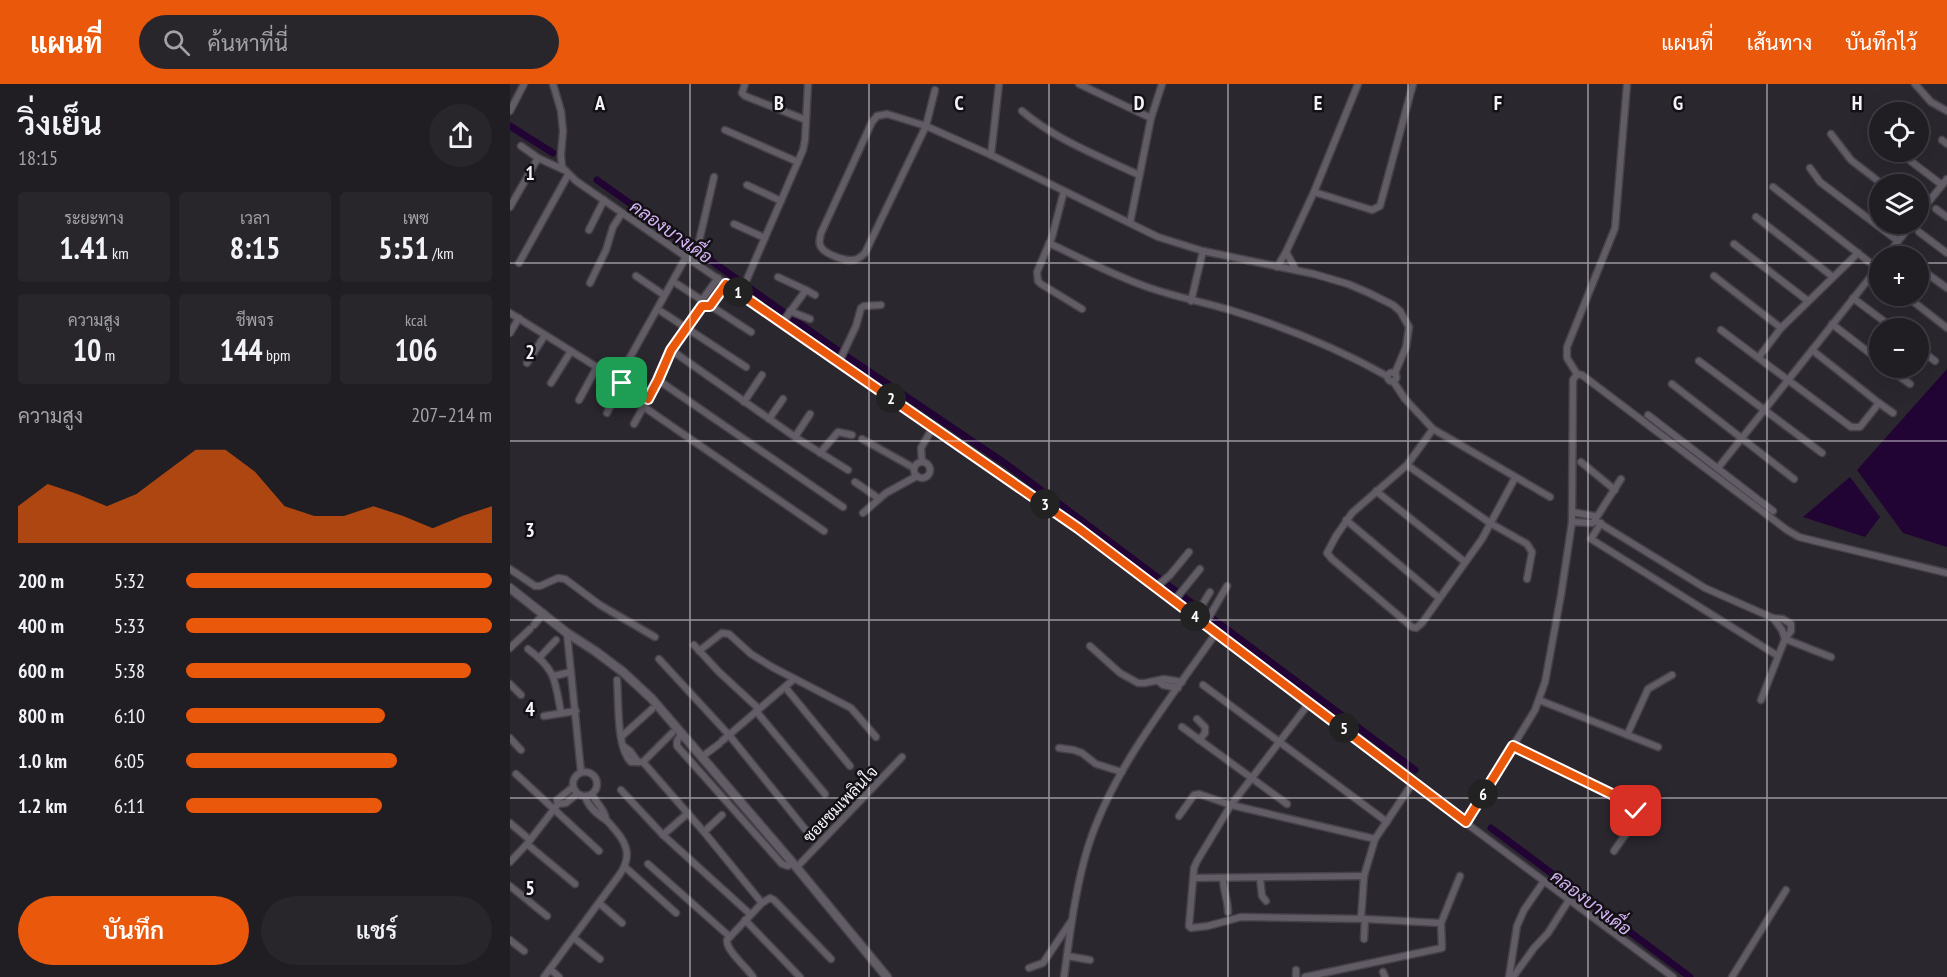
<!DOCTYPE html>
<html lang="th">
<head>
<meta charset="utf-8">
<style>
	:root { --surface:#201d23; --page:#28262b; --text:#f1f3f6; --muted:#a2a2a6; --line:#3d3b41; --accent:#ea580c }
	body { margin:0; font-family:"PT Sans Narrow",Sarabun,sans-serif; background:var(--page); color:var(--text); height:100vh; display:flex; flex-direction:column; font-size:22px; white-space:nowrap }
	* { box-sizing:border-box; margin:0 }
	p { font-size:20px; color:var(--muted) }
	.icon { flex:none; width:33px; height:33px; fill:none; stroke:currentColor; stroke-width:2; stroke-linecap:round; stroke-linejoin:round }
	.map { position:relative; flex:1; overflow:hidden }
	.sheet { display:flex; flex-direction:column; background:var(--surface); width:510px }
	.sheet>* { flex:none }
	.fabs { position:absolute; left:1359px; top:18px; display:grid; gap:12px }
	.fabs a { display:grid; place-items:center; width:60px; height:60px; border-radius:50%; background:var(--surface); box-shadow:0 6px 24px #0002,0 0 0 2px var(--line); font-size:30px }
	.pin { position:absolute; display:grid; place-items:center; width:51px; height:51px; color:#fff; margin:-26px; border-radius:12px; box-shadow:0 3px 9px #0006 }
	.km { position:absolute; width:30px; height:30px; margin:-15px; border-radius:50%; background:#222; color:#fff; font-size:16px; line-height:30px; text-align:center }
	.round { display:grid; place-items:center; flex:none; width:63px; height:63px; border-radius:32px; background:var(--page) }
	.head { display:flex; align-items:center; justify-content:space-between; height:102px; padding:0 18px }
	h1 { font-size:33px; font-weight:600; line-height:45px }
	.stats { display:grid; grid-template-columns:repeat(3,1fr); gap:9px; height:102px; padding:6px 18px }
	.stats div { display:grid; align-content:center; border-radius:6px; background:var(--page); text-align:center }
	.stats b { font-size:30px; font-weight:600 }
	.stats small { font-size:16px; font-weight:400 }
	.stats p { font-size:16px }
	.chart { height:168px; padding:12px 18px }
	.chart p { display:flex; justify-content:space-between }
	.chart svg { width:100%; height:108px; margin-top:6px; fill:var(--accent); opacity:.7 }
	.button { display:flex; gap:12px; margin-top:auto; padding:12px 18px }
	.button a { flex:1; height:69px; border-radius:36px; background:var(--accent); color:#fff; font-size:24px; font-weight:600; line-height:69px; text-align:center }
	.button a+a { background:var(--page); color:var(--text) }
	ul { padding:0 18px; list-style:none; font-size:20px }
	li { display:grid; grid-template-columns:96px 72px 1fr; align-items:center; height:45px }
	li i { height:15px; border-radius:8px; background:var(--accent) }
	header { display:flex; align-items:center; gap:36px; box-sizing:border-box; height:84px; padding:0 30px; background:var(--accent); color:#fff }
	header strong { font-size:28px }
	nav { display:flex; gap:33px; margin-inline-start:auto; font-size:21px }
	.search { width:420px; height:54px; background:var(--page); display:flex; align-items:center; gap:15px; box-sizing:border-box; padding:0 21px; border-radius:33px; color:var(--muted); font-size:22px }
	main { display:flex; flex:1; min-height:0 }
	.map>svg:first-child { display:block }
</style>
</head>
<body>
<header>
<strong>แผนที่</strong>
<div class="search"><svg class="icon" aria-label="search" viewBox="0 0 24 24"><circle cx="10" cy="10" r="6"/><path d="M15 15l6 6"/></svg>ค้นหาที่นี่</div>
<nav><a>แผนที่</a><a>เส้นทาง</a><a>บันทึกไว้</a></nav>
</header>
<main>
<section class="sheet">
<div class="head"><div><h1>วิ่งเย็น</h1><p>18:15</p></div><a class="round"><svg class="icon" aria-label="share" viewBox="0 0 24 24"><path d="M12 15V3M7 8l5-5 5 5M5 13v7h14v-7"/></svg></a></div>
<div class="stats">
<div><p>ระยะทาง</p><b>1.41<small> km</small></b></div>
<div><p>เวลา</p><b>8:15</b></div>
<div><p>เพซ</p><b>5:51<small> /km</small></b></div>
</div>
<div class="stats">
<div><p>ความสูง</p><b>10<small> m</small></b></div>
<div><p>ชีพจร</p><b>144<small> bpm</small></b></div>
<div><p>kcal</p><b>106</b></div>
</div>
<div class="chart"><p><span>ความสูง</span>207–214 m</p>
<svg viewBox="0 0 160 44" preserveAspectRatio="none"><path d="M0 44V29L10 20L20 24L30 29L40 24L50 15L60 6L70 6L80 15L90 29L100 33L110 33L120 29L130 33L140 38L150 33L160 29V44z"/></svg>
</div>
<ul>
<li><b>200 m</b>5:32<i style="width:100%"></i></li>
<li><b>400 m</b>5:33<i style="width:100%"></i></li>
<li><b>600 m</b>5:38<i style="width:93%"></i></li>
<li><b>800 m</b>6:10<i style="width:65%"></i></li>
<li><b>1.0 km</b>6:05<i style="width:69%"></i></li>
<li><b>1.2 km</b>6:11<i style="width:64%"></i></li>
</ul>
<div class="button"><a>บันทึก</a><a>แชร์</a></div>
</section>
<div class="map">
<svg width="1437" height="893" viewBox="0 0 1437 893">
	<rect width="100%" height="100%" fill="#2b272f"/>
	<!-- water -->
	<g fill="#210334">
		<path d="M1437,285V463L1393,449L1347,386Z"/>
		<path d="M1340,393L1370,433L1355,453L1293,433Z"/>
	</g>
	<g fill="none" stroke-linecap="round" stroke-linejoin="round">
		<!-- canal -->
		<g stroke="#210334" stroke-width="7">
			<path d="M0,42L43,69"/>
			<path d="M87,96L320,261L496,380L905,686"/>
			<path d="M981,744L1180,893"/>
		</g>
		<defs>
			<g id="street">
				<path d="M43,0L51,27L53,47L51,71L52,83L66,97L568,443L956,739L1163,893"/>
				<path d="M235,0L232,9L235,12L296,36"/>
				<path d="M569,0L641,34"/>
				<path d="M1405,0L1421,18L1437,27"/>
				<path d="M425,6L416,42L355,169C352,172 348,176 343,176C334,177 315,170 311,163C308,159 310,154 311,149L362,38L367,32L377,30L416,42L481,71L648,153L693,167L804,190L838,200L859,209L883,221L890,227L899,243L896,263L885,289"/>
				<path d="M0,27L14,0"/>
				<path d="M512,27C546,56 589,72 629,91"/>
				<path d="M215,46L288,78"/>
				<path d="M1321,50L1341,76L1372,100"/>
				<path d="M1432,56L1437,60"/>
				<path d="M11,62L28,74L54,86"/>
				<path d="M481,71L489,0"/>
				<path d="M1398,75L1432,101"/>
				<path d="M1300,84L1310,98L1388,157"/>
				<path d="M237,101L271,117"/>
				<path d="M1263,103L1367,184"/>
				<path d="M554,107L542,153L527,188L528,197L531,200L572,225"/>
				<path d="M804,108L862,126L870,122L903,0"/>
				<path d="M0,123L28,74"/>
				<path d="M1426,125L1437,133"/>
				<path d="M1408,131L1437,95"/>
				<path d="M1246,133L1323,193"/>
				<path d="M620,139L641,34L652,0"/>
				<path d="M224,140L255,154"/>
				<path d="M79,146L94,116"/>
				<path d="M1409,148L1437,169"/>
				<path d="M539,159C572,175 605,192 640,204C666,213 693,218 720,226C775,243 827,264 877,292"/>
				<path d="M1224,160L1298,217"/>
				<path d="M776,168L786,186"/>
				<path d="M1392,171L1393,172"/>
				<path d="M1376,172L1402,140"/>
				<path d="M183,177L187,166L204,93"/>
				<path d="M9,179L58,91"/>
				<path d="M767,183L776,168L804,108L848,0"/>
				<path d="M1408,183L1437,204"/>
				<path d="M126,192L154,211"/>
				<path d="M1204,192L1271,244"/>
				<path d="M268,193L296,206"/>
				<path d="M208,194L192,216V222L200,221L216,200"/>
				<path d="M237,195L293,66L295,56L298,0"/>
				<path d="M80,199L96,166L103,143L112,129"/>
				<path d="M167,200L241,248"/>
				<path d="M1396,212L1437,244"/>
				<path d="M1343,214L1383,244"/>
				<path d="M681,217L693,167"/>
				<path d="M280,227L300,235"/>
				<path d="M152,228L236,283"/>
				<path d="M0,229L138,315"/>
				<path d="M272,239L296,206L305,211"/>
				<path d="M1322,240L1370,277"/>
				<path d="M1211,246L1341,343H1350L1369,319L1302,266"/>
				<path d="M0,249L9,234"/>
				<path d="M1408,264L1425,277"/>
				<path d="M161,266L285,353L338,386"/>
				<path d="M1249,273L1271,244L1348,169"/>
				<path d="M118,277L176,173"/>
				<path d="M1189,277L1312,369"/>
				<path d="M329,278L346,242L351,224L354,222L371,221"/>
				<path d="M17,279L35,251"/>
				<path d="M1378,284L1400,300"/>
				<circle cx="882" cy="293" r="4.5"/>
				<path d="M1067,290L1057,274V263L1105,144L1117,0"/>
				<path d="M148,296L333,423"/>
				<path d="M883,297L895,315L923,345L1040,413"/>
				<path d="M41,299L61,267"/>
				<path d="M1162,300L1284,395"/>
				<path d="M69,316L87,283"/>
				<path d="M234,318L252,291"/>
				<path d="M1369,319L1383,329"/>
				<path d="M134,323L314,447"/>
				<path d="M97,329L112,299"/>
				<path d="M1138,331L1263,427"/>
				<path d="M259,335L273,315"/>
				<path d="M124,340L148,296L161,266L192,222"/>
				<path d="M923,345L897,381L842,429L826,452L817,469L822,475L902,543L906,544L912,539L972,455L1005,394"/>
				<path d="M285,353L300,330"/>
				<path d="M352,355L404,384"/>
				<path d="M310,369L328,348L342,351"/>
				<path d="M412,377L411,364L423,343"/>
				<circle cx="412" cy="386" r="8"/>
				<path d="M1071,378L1105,406"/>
				<path d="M897,381L980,439L1017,460L1022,468L1017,495"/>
				<path d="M1208,384L1370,181"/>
				<path d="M345,398L368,414"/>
				<path d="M866,407L955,478"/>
				<path d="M1062,428L1084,432L1086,437L1195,504L1263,534L1273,535L1281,540V547L1275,555L1251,616"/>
				<path d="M353,429L376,409L407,392"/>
				<path d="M836,436L929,514"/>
				<path d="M1062,438L1083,439L1111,395"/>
				<path d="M1091,439L1081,455L1268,572"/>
				<path d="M0,485L25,502H30L48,494L55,495L90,521L145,553"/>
				<path d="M646,503L660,491L679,468"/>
				<path d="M664,517L690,485"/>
				<path d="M685,533L700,508"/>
				<path d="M1263,534L1272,546L1275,555"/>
				<path d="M695,540L717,502"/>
				<path d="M24,541L34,529"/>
				<path d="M57,549L71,688"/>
				<path d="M1275,555L1321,573"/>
				<path d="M184,561L209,588L249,625"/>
				<path d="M580,562L610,589L628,599H635L654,595L672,598"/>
				<path d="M0,564L20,545"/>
				<path d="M18,565C46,586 45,596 51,629"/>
				<path d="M189,567L212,549L219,550L241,570L262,583L341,624L366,653"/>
				<path d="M29,574L46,556"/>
				<path d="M149,575L219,651L303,755"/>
				<path d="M44,592L61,588"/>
				<path d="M107,596C109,617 106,664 121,678H133"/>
				<path d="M648,597L653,601L668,604"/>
				<path d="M0,600L11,611"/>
				<path d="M693,601L877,738"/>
				<path d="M275,603L340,682"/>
				<path d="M1029,616L1148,663"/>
				<path d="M800,618L721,721L687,777L684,784L679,842L681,844L698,842L731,833L855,835L931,839"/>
				<path d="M246,627L315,710"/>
				<path d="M34,632L66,627"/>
				<path d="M687,635L695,643V649L689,656"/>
				<path d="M672,643L777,720"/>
				<path d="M162,649L133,678L194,748L252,819"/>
				<path d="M172,649L167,657V662L272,780L278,782L282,778"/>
				<path d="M1117,651L1138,605L1162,591"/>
				<path d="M111,653L142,625"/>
				<path d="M0,654L11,666"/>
				<path d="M212,657L284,595"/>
				<path d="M113,662L120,667L128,678"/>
				<path d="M1003,662L1116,717C1121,720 1126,722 1126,728C1127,737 1109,759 1104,767"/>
				<path d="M549,664L564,666L572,669L586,680L612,688"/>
				<path d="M193,672L209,660"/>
				<circle cx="75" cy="700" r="12"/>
				<path d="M6,690L89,767"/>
				<path d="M111,706L153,751L240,830"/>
				<path d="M82,710C86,719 96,727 96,736"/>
				<path d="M48,720L56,719L67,710"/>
				<path d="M669,732L684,711L689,710L721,721L865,755"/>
				<path d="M0,739L20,756"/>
				<path d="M956,739L1025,626L1035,598L1051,511L1062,438L1063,296L1067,290L1072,291L1277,446L1289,453L1305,457L1437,489"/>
				<path d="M194,748L212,731"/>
				<path d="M153,751L178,729"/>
				<path d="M17,760L65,800"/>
				<path d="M0,778L17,760L48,720L47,716L63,703"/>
				<path d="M138,780L219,852"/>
				<path d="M115,783L166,829"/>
				<path d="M286,784L392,673"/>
				<path d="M684,794L854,792"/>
				<path d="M713,794C713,806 718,816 718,828"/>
				<path d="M750,794L752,812L756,817"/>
				<path d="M0,802L37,832"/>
				<path d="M89,819L112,839"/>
				<path d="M851,835L854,792L865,755L904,697"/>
				<path d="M235,836L290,893"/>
				<path d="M64,854L90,875"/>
				<path d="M854,855L855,835"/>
				<path d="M0,856L14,867"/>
				<path d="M557,872L580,876"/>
				<path d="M519,884L533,879L562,836"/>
				<path d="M40,885L49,893"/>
				<path d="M873,888L875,893"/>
				<path d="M34,893L110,790C121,774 118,761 106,747C103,744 100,739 96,736C87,730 78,723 75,712"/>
				<path d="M243,893C236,882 216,867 217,856L252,819L260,814L264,816L321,875"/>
				<path d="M554,893C560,850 565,805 578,763C603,684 659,617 706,549"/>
				<path d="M786,893V886"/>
				<path d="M795,893L932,864L931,839L950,792"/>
				<path d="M999,893L1007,842L1014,826L1034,797"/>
				<path d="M1003,893L1024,864L1038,849L1059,816"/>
				<path d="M1222,893L1276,806"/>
			</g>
			<path id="secondary" d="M0,504L57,549L85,567L113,588L142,615L282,778L377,893"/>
		</defs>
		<!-- street casing -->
		<use href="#street" stroke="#464248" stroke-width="9"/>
		<!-- secondary casing -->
		<use href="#secondary" stroke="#464248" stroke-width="11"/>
		<!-- street -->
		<use href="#street" stroke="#615c66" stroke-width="6"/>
		<!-- secondary -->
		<use href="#secondary" stroke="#615c66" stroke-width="8"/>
	</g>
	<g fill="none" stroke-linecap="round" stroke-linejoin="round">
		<defs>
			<path id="route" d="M112,299L138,315L148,296L161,266L192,222H200L216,200L568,444L956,738L1003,662L1116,717L1125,724L1126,727"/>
		</defs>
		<!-- route casing -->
		<use href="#route" stroke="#fff" stroke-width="12"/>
		<!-- route -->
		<use href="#route" stroke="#ea580c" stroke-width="8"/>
	</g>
	<!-- grid -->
	<path fill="none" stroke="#f6f3f8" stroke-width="1.5" stroke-opacity="0.55" d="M180,0V893M359,0V893M539,0V893M718,0V893M898,0V893M1078,0V893M1257,0V893M0,179H1370M1408,179H1437M0,357H1437M0,536H1437M0,714H1437"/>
	<g text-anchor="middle" stroke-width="5" stroke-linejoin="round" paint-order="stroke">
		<!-- street labels -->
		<g font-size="16" fill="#f6f3f8" stroke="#131115">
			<text transform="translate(330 720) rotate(-46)" y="6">ซอยชมเพลินใจ</text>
		</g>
		<!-- water labels -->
		<g font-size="18" font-style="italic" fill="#d6b4f6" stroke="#131115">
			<text transform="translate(161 148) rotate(35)" y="6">คลองบางเดื่อ</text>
			<text transform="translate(1081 819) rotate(37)" y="6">คลองบางเดื่อ</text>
		</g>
	</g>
	<g font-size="20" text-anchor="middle" font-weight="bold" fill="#f6f3f8" stroke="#131115" stroke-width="5" stroke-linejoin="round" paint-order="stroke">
		<text x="90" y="26">A</text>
		<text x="269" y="26">B</text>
		<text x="449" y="26">C</text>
		<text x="629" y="26">D</text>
		<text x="808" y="26">E</text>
		<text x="988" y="26">F</text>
		<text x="1168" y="26">G</text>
		<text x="1347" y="26">H</text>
		<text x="20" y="96">1</text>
		<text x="20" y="275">2</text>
		<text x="20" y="453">3</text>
		<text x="20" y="632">4</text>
		<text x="20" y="811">5</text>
	</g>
</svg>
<div class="fabs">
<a><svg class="icon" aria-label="locate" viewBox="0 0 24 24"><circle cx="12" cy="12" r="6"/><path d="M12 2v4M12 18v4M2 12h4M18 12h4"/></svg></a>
<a><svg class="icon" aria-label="layers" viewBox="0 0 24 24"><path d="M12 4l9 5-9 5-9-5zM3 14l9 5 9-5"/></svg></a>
<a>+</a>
<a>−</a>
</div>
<div class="pin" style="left:112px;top:299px;background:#1e9e55"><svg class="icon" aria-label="arrive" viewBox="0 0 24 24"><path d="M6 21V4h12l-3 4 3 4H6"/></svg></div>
<div class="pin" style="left:1126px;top:727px;background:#d93025"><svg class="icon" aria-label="check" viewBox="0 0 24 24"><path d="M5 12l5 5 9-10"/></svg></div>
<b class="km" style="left:228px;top:208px">1</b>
<b class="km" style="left:381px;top:314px">2</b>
<b class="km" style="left:535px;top:420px">3</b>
<b class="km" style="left:685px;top:532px">4</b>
<b class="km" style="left:834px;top:644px">5</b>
<b class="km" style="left:973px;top:710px">6</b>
</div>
</main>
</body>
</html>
